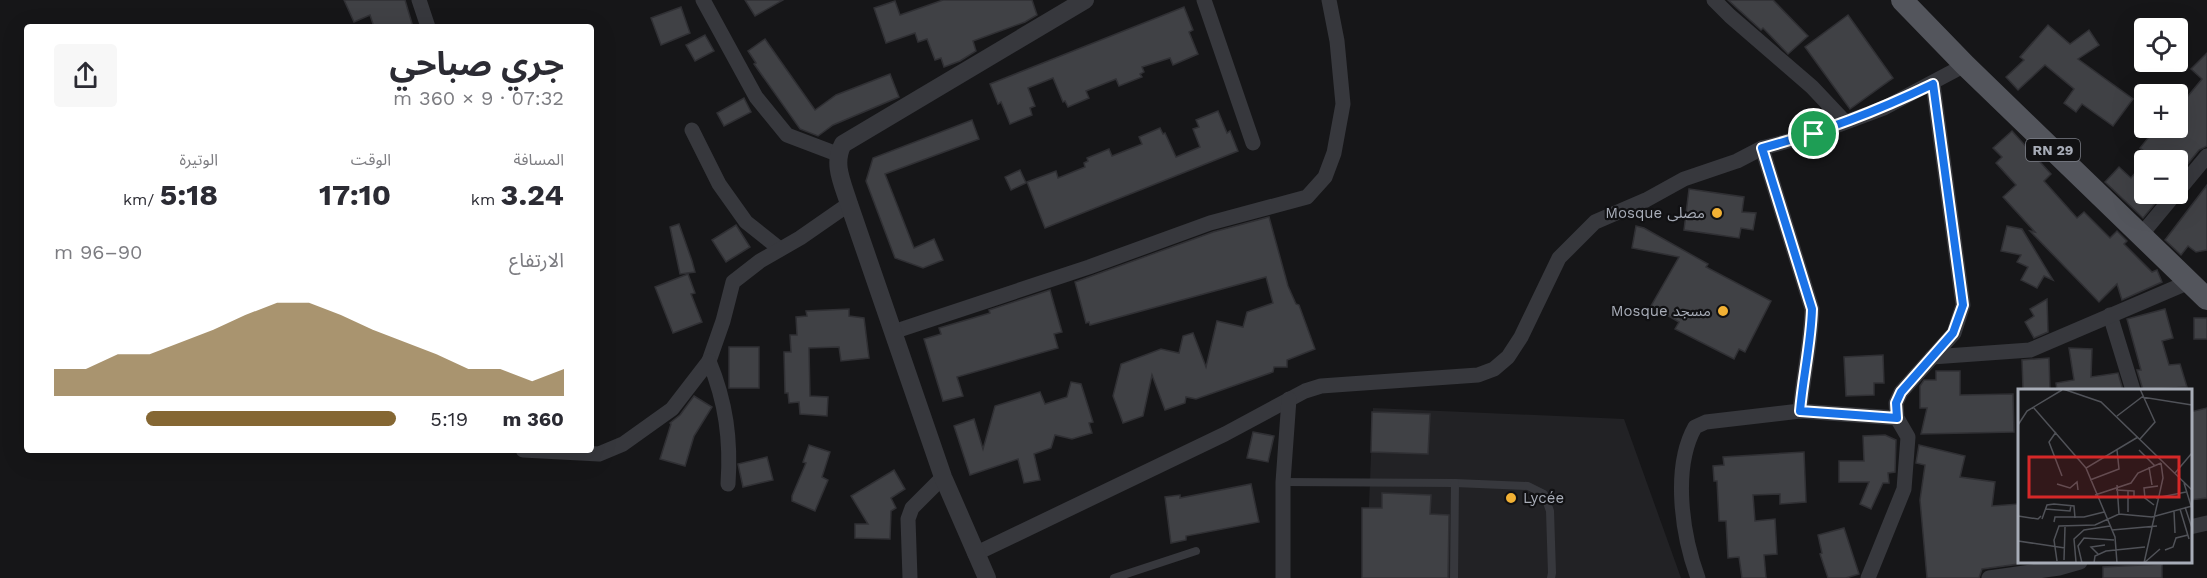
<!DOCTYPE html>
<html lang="ar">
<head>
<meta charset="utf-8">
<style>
	:root { --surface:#fff; --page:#f7f7f7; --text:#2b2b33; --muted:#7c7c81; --accent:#856733 }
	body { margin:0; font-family:"Work Sans","Noto Sans Arabic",sans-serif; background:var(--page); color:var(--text); direction:rtl; height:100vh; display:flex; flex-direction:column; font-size:22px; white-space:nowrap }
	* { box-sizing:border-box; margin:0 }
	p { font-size:20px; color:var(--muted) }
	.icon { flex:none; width:33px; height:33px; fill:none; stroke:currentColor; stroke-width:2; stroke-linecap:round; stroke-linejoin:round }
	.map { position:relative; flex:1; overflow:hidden; direction:ltr }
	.drawer { position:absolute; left:24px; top:24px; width:570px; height:429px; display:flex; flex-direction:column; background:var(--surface); border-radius:6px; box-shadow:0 6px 24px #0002; direction:rtl }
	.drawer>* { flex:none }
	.fabs { position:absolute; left:2134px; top:18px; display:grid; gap:12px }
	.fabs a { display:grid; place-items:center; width:54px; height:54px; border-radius:6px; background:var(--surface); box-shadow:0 6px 24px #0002; font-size:30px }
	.pin { position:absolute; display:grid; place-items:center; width:51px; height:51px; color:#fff; margin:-26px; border:3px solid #fff; border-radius:50%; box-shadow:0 2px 6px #0007 }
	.round { display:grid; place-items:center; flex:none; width:63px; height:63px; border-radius:6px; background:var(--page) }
	.overview { display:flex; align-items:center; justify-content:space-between; height:102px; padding:0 30px }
	h1 { font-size:33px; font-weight:700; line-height:45px }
	.stats { display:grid; grid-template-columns:repeat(3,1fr); gap:9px; height:102px; padding:6px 30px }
	.stats div { display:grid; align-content:center }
	.stats b { font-size:30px; font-weight:700 }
	.stats small { font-size:16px; font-weight:400 }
	.stats p { font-size:16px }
	.chart { height:168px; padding:12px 30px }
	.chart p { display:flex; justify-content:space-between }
	.chart svg { width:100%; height:108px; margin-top:6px; fill:var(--accent); opacity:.7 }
	ul { padding:0 30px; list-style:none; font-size:20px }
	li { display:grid; grid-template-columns:96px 72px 1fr; align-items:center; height:45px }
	li i { height:15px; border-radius:8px; background:var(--accent) }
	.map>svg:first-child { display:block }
</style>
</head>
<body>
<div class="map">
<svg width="2207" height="578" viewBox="0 0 2207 578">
	<rect width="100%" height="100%" fill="#161618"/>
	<!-- built -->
	<path fill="#222225" d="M1373,408L1624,419L1681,578H1366Z"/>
	<!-- building -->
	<g fill="#404145" stroke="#303034" stroke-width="1.5">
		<path d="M344,0H405L413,27H374L370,15L354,22Z"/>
		<path d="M745,0H783L755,16Z"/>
		<path d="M943,0H1032L1037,15L1025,22L973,41L976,51L960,61L944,67L941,58L935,60L927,39L918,42L915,33L886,43L874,8L895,1L900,15Z"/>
		<path d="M1728,0H1773L1808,36L1788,54L1763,28L1761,30Z"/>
		<path d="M681,7L690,33L661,45L651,18Z"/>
		<path d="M1184,7L1193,30L1189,32L1198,54L1173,65L1170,58L1142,67L1144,72L1140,74L1142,77L1119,86L1116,79L1086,91L1089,98L1068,107L1065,101L1063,102L1053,78L1028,88L1035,106L1030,108L1032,115L1010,124L1001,102L998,104L990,84Z"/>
		<path d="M1848,15L1893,78L1850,109L1805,47Z"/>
		<path d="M2048,25L2070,44L2089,30L2099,45L2078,59L2133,99L2113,126L2082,104L2076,112L2064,103L2074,89L2045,65L2018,90L2006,77L2024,60L2020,57Z"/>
		<path d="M705,35L714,51L695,61L686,45Z"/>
		<path d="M765,39L815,110L836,95L890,74L899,97L833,125L818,136L800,129L754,64L756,63L748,51Z"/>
		<path d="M2207,53V146L2199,150L2178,176V160H2156L2140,148L2156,128H2178V108L2202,79L2191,69Z"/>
		<path d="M744,98L751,112L724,126L717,113Z"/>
		<path d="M1218,111L1227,133L1230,131L1238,151L1045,228L1027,182L1056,171L1058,178L1085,167L1084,163L1088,161L1087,158L1109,149L1112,156L1142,144L1139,137L1160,128L1163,134L1165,133L1176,157L1200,147L1193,129L1199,127L1196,120Z"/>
		<path d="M972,120L979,139L885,174L914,248L934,239L943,260L923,268L895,258L866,181L873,158Z"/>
		<path d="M2012,131L2051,174L2044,181L2077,218L2084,212L2110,238L2117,231L2127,241L2124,244L2152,272L2157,270L2162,282L2122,300L2117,284L2099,302L2030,231L2035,232L2003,197L2016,185L1996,163L2002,157L1993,148Z"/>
		<path d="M2145,161V194H2163L2143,218L2105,182L2119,167L2131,178Z"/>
		<path d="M1020,170L1026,183L1011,190L1005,177Z"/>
		<path d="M2207,185V250L2196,252L2188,246L2181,255L2165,240Z"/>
		<path d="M1689,189L1744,197L1742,212L1756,213L1753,230L1741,228L1739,238L1684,230Z"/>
		<path d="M1269,217L1288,286L1296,304L1299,305L1315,349L1287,360V367H1274L1273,372L1196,399L1186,397L1185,403L1165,410L1152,375L1143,416L1123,423L1113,396L1121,364L1161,349L1179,353L1183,336L1193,333L1206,367L1217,321L1243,327L1247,312L1273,303L1266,277L1090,325L1089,322L1086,323L1075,282L1213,232Z"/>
		<path d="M679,224L692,261L695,272L680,274L670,227Z"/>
		<path d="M736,225L750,247L726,262L712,240Z"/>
		<path d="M1636,226L1644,228L1708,264L1706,267L1771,301L1745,352L1739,349L1734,359L1675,329L1679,322L1651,306L1679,257L1632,248Z"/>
		<path d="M2007,226L2022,229L2053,280L2044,276L2037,288L2021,280L2028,267L2017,262L2021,255L2001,251Z"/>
		<path d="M688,274L695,293L691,294L702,322L673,333L655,287Z"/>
		<path d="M1050,290L1062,332L1054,334L1058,348L957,377L963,396L943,401L924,339L941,334L939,328L990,313L989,310Z"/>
		<path d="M2047,299L2048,332L2034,338L2025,322L2034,316L2030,309Z"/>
		<path d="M849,309V316L864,318L869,358L841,361L839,347L809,348L810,396L828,397L827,416L800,414L799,402L789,403L788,393H785L784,352H791L790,335H797L796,317L807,316L806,311Z"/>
		<path d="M2165,309L2173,338L2162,341L2169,365L2180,364L2187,387L2143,390L2137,370H2141L2127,319Z"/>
		<rect x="2194" y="318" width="13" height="21"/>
		<rect x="729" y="347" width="30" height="41"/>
		<path d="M2069,348L2092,349L2091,377L2118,373L2123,390H2057L2056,383L2074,380Z"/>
		<path d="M1883,355L1884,383H1874V395L1846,396L1844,357Z"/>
		<path d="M2049,358L2050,390H2023L2022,360Z"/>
		<path d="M1936,371H1960V395L2013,394L2014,432L1921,434L1927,408H1920V386L1924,380H1936Z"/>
		<path d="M1071,382L1081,384L1093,422L1089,423L1092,433L1072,439L1055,435L1051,448L1034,454L1040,480L1024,483L1018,459L970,475L954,426L974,419L983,449L995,406L1040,392L1045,404L1067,397Z"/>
		<path d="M694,396L712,407L694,436L685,466L660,459L671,424L670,423L680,415Z"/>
		<path d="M2207,408V498L2190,500V412Z"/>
		<path d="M1372,412L1430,414L1428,454L1371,452Z"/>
		<path d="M1253,432L1274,436L1268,462L1247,458Z"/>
		<path d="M1885,435L1896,440L1895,472L1888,473L1889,483H1883L1871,509L1860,504L1869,482H1839V461H1864L1863,436Z"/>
		<path d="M809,445L830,452L822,477L828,480L815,511L792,501V496L806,463L803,462Z"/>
		<path d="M1919,445L1965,456L1960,477L1995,482L1992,506L2019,504V564L1982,569L1979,578H1927L1920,500L1925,465L1916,463Z"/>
		<path d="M1804,452L1806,502L1780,504V494L1753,495L1755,521L1775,519L1777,554L1764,555L1766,578H1742L1739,557L1728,558L1726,521H1719L1717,481H1714L1713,466L1724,465L1723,457Z"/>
		<path d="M767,457L773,480L743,487L738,464Z"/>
		<path d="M894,470L905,489L891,498L896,508L891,511L890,539L855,538V524H868L851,496Z"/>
		<path d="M1251,484L1259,522L1186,536V540L1171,543L1165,497L1180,495V498Z"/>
		<path d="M1382,493L1431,495L1430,514L1449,515L1448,578H1362V508H1382Z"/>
		<path d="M1844,528L1859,574L1846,578H1828L1820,554L1822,553L1818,535Z"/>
		<path d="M2162,564V578H2103V567Z"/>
	</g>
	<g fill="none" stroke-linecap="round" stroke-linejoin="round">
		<!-- service -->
		<g stroke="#37383d" stroke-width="8">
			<path d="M1283,482L1455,483L1528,486L1544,494L1550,511L1552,573L1551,578"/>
			<path d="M1114,578L1196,551"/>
			<path d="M1454,578L1455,483"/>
		</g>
		<!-- minor -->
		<g stroke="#37383d" stroke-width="15">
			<path d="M419,0L428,27"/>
			<path d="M703,0L756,97L787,135L837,154"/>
			<path d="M1204,0L1253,143"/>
			<path d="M1714,0L1730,16L1812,87L1845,122"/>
			<path d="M692,130L719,184L746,222L780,249"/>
			<path d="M1762,148L1812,309C1811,343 1803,377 1800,411"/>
			<path d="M2178,191L2207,156"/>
			<path d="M2141,235L2175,194"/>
			<path d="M2110,315L2133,390"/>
			<path d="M893,332L1089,267L1210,223L1307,197L1325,177L1334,153L1343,104L1337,41L1329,0"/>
			<path d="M1932,357L2030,350L2189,282"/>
			<path d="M709,361L723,321L733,282L760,261L800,238L849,204"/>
			<path d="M523,450L599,454L623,444L672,409L709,361C726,402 731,440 728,484"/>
			<path d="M2190,527L2207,523"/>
			<path d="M975,554L1225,434L1305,391L1321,386L1349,384L1478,375L1494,369L1508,357L1521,337L1559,258L1595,222L1646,200L1684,179L1737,161L1762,148L1814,134L1884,108L1965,65"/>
			<path d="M910,578L908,519L912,508L943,477"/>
			<path d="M1283,578V482L1289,399"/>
			<path d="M1698,578C1682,535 1672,468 1695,427L1706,422L1800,411L1897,418"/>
			<path d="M1868,578L1904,489L1908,437L1897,418L1896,403L1901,392L1954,333L1963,305L1933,84"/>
			<path d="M1989,578L2059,568L2080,562"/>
		</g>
		<!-- tertiary -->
		<path stroke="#37383d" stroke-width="18" d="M987,578L943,477L849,204C843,184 832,164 843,144L1085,0"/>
		<!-- primary -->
		<path stroke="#53555c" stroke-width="22" d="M1902,0L1965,65L2207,299"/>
	</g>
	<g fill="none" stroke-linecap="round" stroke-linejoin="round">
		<defs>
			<path id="route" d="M1933,84L1963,305L1953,333L1901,392L1896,403L1897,418L1800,411C1803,377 1811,343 1812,309L1762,148C1825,131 1875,112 1933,84Z"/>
		</defs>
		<!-- route casing -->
		<use href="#route" stroke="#fff" stroke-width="12"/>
		<!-- route -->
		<use href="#route" stroke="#1a73e8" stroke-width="8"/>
	</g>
	<!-- markers -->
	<g fill="#f2b134" stroke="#111113" stroke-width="2">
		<circle cx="1717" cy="213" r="6"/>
		<circle cx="1723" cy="311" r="6"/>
		<circle cx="1511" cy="498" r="6"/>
	</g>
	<g text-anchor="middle" stroke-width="4.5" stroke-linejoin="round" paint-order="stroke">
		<!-- shield labels -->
		<rect fill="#111113" stroke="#7b7e86" stroke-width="1.5" x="2026" y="139" width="54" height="22" rx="4.5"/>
		<g font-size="14" font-weight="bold" fill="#a8adb8">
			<text x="2053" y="155">RN 29</text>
		</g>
		<!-- poi labels -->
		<g font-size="15" fill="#a8adb8" stroke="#111113" text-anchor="end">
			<text x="1705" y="218">Mosque مصلى</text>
			<text x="1711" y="316">Mosque مسجد</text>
			<text x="1523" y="503" text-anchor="start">Lycée</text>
		</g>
	</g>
	<!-- overview -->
	<g transform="translate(2018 389)">
		<rect width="174" height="174" fill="#161618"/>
		<path fill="none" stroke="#505258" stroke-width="1.5" d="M45,0L83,13L174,101M122,0L137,33L122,50M15,18L68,79M99,27L124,8L174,16M0,36L9,22L44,1M38,43L31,53L44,87M121,61L137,77M131,78L134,96M157,84L174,64M72,91L101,80L99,61M166,94L174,120M39,95L52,99L59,93L60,101M99,96L101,125M98,101L116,102V108L110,109M77,106L113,94L120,84L143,74M138,109L168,103M136,116L127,109L126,99L140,97M167,118L174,139M27,120L52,122L53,116M162,120L171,150M156,122L157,144M110,123V101M0,127L20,130L23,127M24,130L29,116L36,115L56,117L57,129M36,133L37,128H66L86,123M94,141L139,137M0,152L47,159M147,161L155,158L158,149L170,146M80,165L73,158L87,156M46,171L47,138M39,172L36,151L41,137L77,136L101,125L134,128L174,117M58,173L56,150L66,141L92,137M64,174L60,157L66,149L96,151M76,174L77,167L88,162L127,158M99,174L97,148L68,79L120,48M126,174L145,89L143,74M126,174L142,160"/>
		<path fill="#d62828" fill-opacity="0.15" stroke="#d62828" stroke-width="3" d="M11,68H161V108H11Z"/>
		<rect width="174" height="174" fill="none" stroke="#a8adb8" stroke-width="3"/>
	</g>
</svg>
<div class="fabs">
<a><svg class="icon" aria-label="locate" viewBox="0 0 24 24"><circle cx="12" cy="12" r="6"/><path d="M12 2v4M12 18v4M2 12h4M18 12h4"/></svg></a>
<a>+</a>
<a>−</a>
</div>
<div class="pin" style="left:1814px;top:134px;background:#1e9e55"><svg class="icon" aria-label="arrive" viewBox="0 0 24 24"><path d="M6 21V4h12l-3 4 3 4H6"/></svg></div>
<section class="drawer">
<div class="overview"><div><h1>جري صباحي</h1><p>07:32 · 9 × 360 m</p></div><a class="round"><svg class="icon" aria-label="share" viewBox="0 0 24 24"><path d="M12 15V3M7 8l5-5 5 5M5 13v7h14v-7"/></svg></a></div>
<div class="stats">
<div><p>المسافة</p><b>3.24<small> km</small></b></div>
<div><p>الوقت</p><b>17:10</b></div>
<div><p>الوتيرة</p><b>5:18<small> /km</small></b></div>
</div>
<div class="chart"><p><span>الارتفاع</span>90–96 m</p>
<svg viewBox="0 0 160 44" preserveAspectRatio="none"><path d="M0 44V33L10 33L20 27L30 27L40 22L50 17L60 11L70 6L80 6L90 11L100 17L110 22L120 27L130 33L140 33L150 38L160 33V44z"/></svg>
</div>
<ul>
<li><b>360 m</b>5:19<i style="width:73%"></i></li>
</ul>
</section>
</div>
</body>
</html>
